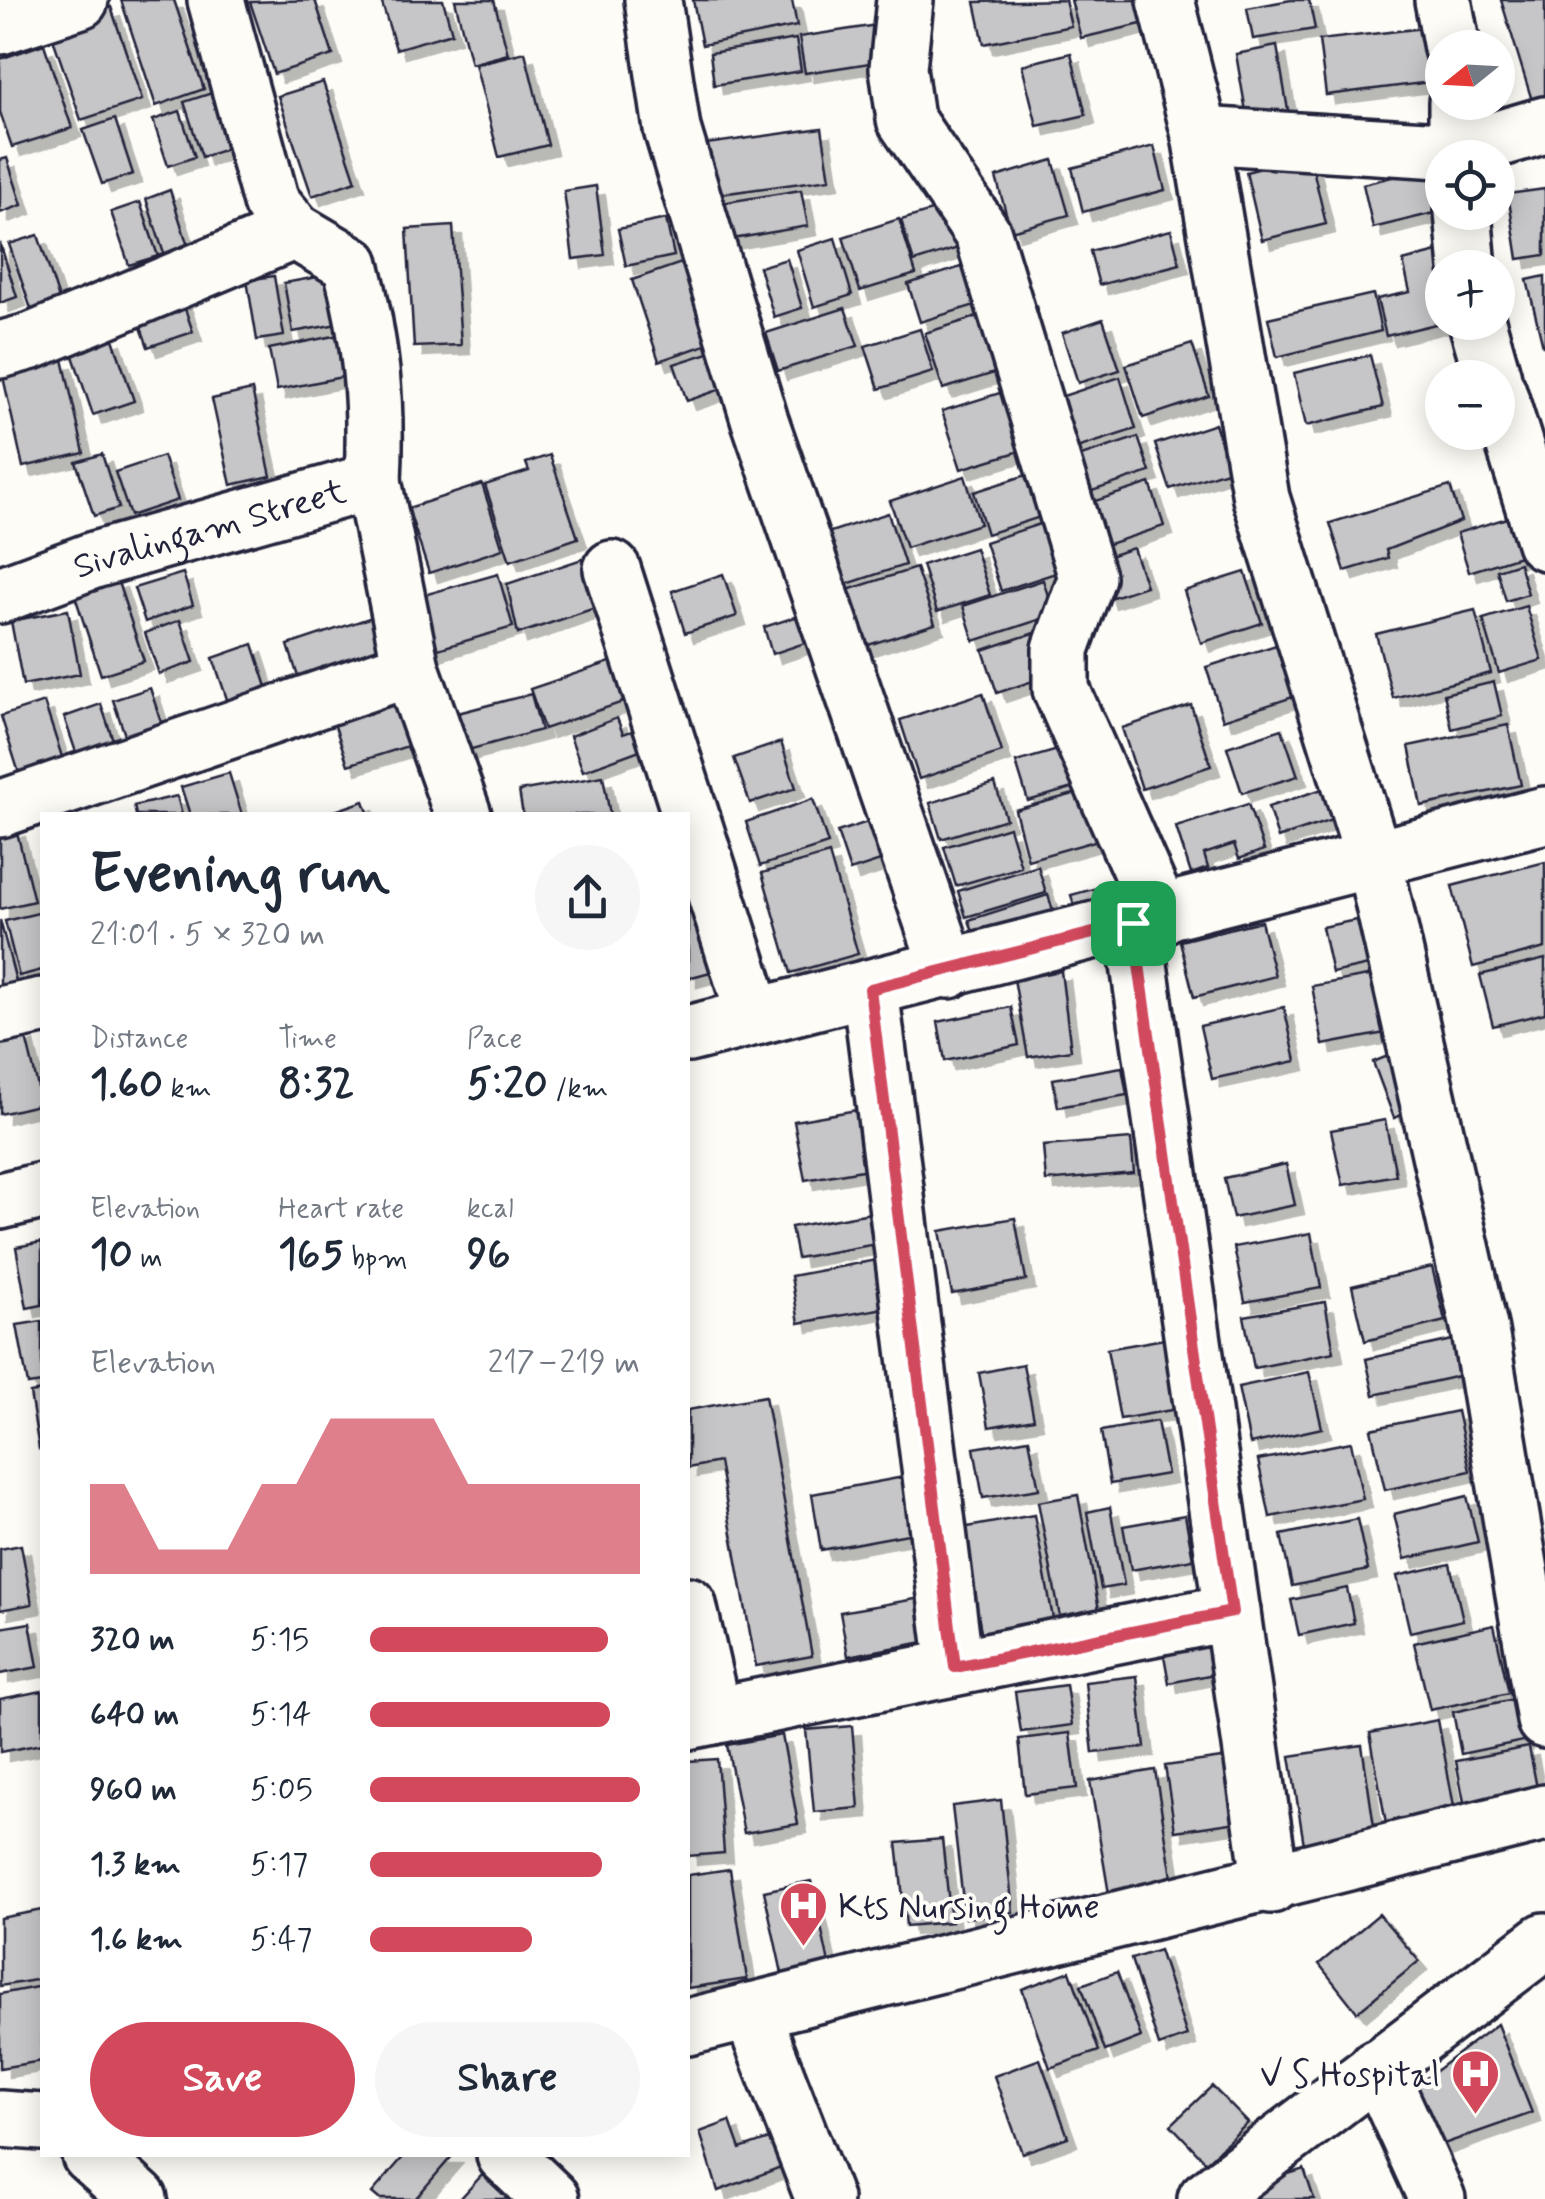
<!DOCTYPE html>
<html lang="en">
<head>
<meta charset="utf-8">
<style>
	:root { --surface:#fff; --page:#f6f6f7; --text:#1f2937; --muted:#747a83; --accent:#d1495b }
	body { margin:0; font-family:Mynerve,sans-serif; background:var(--page); color:var(--text); height:100vh; display:flex; flex-direction:column; font-size:38px; white-space:nowrap }
	* { box-sizing:border-box; margin:0 }
	p { font-size:32px; color:var(--muted) }
	.icon { flex:none; width:55px; height:55px; fill:none; stroke:currentColor; stroke-width:2; stroke-linecap:round; stroke-linejoin:round }
	.map { position:relative; flex:1; overflow:hidden }
	.details { position:absolute; left:40px; top:812px; width:650px; height:1345px; display:flex; flex-direction:column; background:var(--surface); border-radius:0px; box-shadow:0 5px 25px #0003 }
	.details>* { flex:none }
	.needle { width:65px; rotate:252deg }
	.controls { position:absolute; left:1425px; top:30px; display:grid; gap:20px }
	.controls a { display:grid; place-items:center; width:90px; height:90px; border-radius:50%; background:var(--surface); box-shadow:0 5px 25px #0003; font-size:50px }
	.pin { position:absolute; display:grid; place-items:center; width:85px; height:85px; color:#fff; margin:-42px; border-radius:20px; box-shadow:0 5px 15px #0006 }
	.round { display:grid; place-items:center; flex:none; width:105px; height:105px; border-radius:52px; background:var(--page) }
	.head { display:flex; align-items:center; justify-content:space-between; height:170px; padding:0 50px }
	h1 { font-size:55px; font-weight:700; line-height:75px }
	.stats { display:grid; grid-template-columns:repeat(3,1fr); gap:15px; height:170px; padding:10px 50px }
	.stats div { display:grid; align-content:center }
	.stats b { font-size:42px; font-weight:700 }
	.stats small { font-size:28px; font-weight:400 }
	.stats p { font-size:28px }
	.chart { height:280px; padding:20px 50px }
	.chart p { display:flex; justify-content:space-between }
	.chart svg { width:100%; height:180px; margin-top:10px; fill:var(--accent); opacity:.7 }
	.action { display:flex; gap:20px; margin-top:auto; padding:20px 50px }
	.action a { flex:1; height:115px; border-radius:60px; background:var(--accent); color:#fff; font-size:40px; font-weight:700; line-height:115px; text-align:center }
	.action a+a { background:var(--page); color:var(--text) }
	ul { padding:0 50px; list-style:none; font-size:32px }
	li { display:grid; grid-template-columns:160px 120px 1fr; align-items:center; height:75px }
	li i { height:25px; border-radius:12px; background:var(--accent) }
	.map>svg:first-child { display:block }
</style>
</head>
<body>
<div class="map">
<svg width="1545" height="2199" viewBox="0 0 1545 2199">
	<defs>
		<filter id="shadow"><feDropShadow dx="9" dy="9" stdDeviation="0" flood-color="#0004"/></filter>
	</defs>
	<rect width="100%" height="100%" fill="#fdfcf7"/>
	<filter id="ink" filterUnits="userSpaceOnUse"><feTurbulence type="fractalNoise" baseFrequency=".01" numOctaves="2"/><feDisplacementMap in="SourceGraphic" scale="20" xChannelSelector="R" yChannelSelector="G"/><feConvolveMatrix kernelMatrix="1 2 1 2 8 2 1 2 1" color-interpolation-filters="sRGB"/></filter>
	<g filter="url(#ink)">
		<!-- building -->
		<g fill="#c6c6c8" stroke="#22223b" stroke-width="2.5" filter="url(#shadow)">
			<path d="M121,0H174L204,89L156,106Z"/>
			<path d="M315,0L333,55L274,74L250,2Z"/>
			<path d="M381,0H443L452,33L396,49Z"/>
			<path d="M455,0H494L508,54L471,64Z"/>
			<path d="M693,0H792L797,26L702,45Z"/>
			<path d="M1065,0L1071,26L984,44L975,2Z"/>
			<path d="M1071,0H1163L1167,18L1081,38Z"/>
			<path d="M1291,0H1309L1315,29L1253,39L1247,8Z"/>
			<path d="M1501,0H1545V104L1534,107Z"/>
			<path d="M111,7L142,100L81,120L49,27Z"/>
			<path d="M890,23L896,59L805,73L799,37Z"/>
			<path d="M1424,28L1431,82L1326,95L1319,40Z"/>
			<path d="M796,39L801,71L714,85L710,53Z"/>
			<path d="M44,44L72,128L12,147L0,112V59Z"/>
			<path d="M1277,46L1290,122L1249,129L1236,54Z"/>
			<path d="M525,52L548,145L499,157L475,64Z"/>
			<path d="M1071,53L1086,115L1037,126L1022,65Z"/>
			<path d="M323,82L356,181L312,196L278,96Z"/>
			<path d="M218,91L236,146L202,157L184,102Z"/>
			<path d="M180,111L195,157L168,166L153,120Z"/>
			<path d="M115,119L133,174L102,184L83,130Z"/>
			<path d="M822,128L830,179L713,195L706,144Z"/>
			<path d="M1154,146L1165,190L1083,212L1072,168Z"/>
			<path d="M1310,156L1326,224L1262,240L1246,172Z"/>
			<path d="M7,158L22,205L0,213V160Z"/>
			<path d="M1053,160L1069,215L1011,231L996,177Z"/>
			<path d="M1442,165V211L1373,228L1363,184Z"/>
			<path d="M596,186L605,255L573,259L564,191Z"/>
			<path d="M1545,189V255L1518,259L1508,194Z"/>
			<path d="M170,190L188,246L164,254L146,199Z"/>
			<path d="M801,190L808,226L727,240L721,203Z"/>
			<path d="M140,202L158,256L129,265L111,212Z"/>
			<path d="M958,203L971,244L914,262L901,220Z"/>
			<path d="M666,219L674,256L626,266L618,229Z"/>
			<path d="M899,219L916,274L860,291L843,237Z"/>
			<path d="M453,226L461,345L414,347L407,229Z"/>
			<path d="M1171,230L1180,264L1099,285L1090,251Z"/>
			<path d="M38,235L60,302L32,312L9,244Z"/>
			<path d="M835,238L852,295L814,307L797,250Z"/>
			<path d="M0,243L17,297L0,303Z"/>
			<path d="M1445,250L1444,322L1386,336L1377,299L1410,292L1403,261Z"/>
			<path d="M787,259L802,308L774,317L759,267Z"/>
			<path d="M986,259L998,298L920,322L908,284Z"/>
			<path d="M687,261L714,342L659,361L632,280Z"/>
			<path d="M351,271L360,320L293,332L284,283Z"/>
			<path d="M274,276L284,336L257,340L247,280Z"/>
			<path d="M1545,276V346H1543L1527,280Z"/>
			<path d="M1373,294L1381,331L1277,357L1268,318Z"/>
			<path d="M182,300L193,332L148,347L137,316Z"/>
			<path d="M845,308L858,346L778,371L766,333Z"/>
			<path d="M999,310L1017,366L943,389L925,333Z"/>
			<path d="M1103,319L1120,370L1078,383L1062,333Z"/>
			<path d="M920,329L933,372L879,389L865,346Z"/>
			<path d="M339,335L347,376L277,390L269,349Z"/>
			<path d="M112,336L134,401L93,415L71,350Z"/>
			<path d="M1192,344L1209,396L1143,418L1126,365Z"/>
			<path d="M727,347L739,383L687,401L674,364Z"/>
			<path d="M1370,355L1383,407L1306,426L1294,373Z"/>
			<path d="M63,359L84,453L23,467L2,372Z"/>
			<path d="M1120,377L1136,429L1074,449L1057,398Z"/>
			<path d="M1022,386L1040,445L961,469L942,411Z"/>
			<path d="M252,390L271,476L231,485L212,399Z"/>
			<path d="M1215,424L1230,470L1170,489L1155,444Z"/>
			<path d="M1138,437L1150,472L1086,493L1075,458Z"/>
			<path d="M102,454L119,508L94,516L76,462Z"/>
			<path d="M550,455L578,538L510,561L485,485L529,471L526,463Z"/>
			<path d="M163,456L178,500L130,516L115,472Z"/>
			<path d="M1045,469L1059,511L987,534L974,492Z"/>
			<path d="M965,476L980,524L906,548L890,501Z"/>
			<path d="M1150,483L1164,526L1100,547L1086,504Z"/>
			<path d="M482,484L503,549L429,573L408,508Z"/>
			<path d="M1450,486L1461,521L1386,550L1388,558L1345,571L1330,523Z"/>
			<path d="M1527,512L1539,550L1469,572L1457,533Z"/>
			<path d="M888,513L905,565L829,590L812,538Z"/>
			<path d="M1058,518L1074,567L1001,591L985,542Z"/>
			<path d="M975,548L990,595L937,612L922,565Z"/>
			<path d="M1133,548L1146,586L1107,599L1095,561Z"/>
			<path d="M585,558L601,606L518,634L507,584Z"/>
			<path d="M1519,563L1528,594L1506,601L1497,570Z"/>
			<path d="M916,568L935,624L862,647L844,591Z"/>
			<path d="M1245,572L1262,623L1201,643L1184,591Z"/>
			<path d="M183,573L193,605L145,622L134,588Z"/>
			<path d="M498,574L513,627L428,652L413,598Z"/>
			<path d="M723,574L737,616L685,633L672,591Z"/>
			<path d="M117,579L144,661L101,675L74,593Z"/>
			<path d="M1043,580L1054,615L974,641L963,606Z"/>
			<path d="M1526,606L1542,660L1499,673L1483,619Z"/>
			<path d="M68,610L80,674L23,685L11,621Z"/>
			<path d="M817,610L826,636L772,654L764,627Z"/>
			<path d="M1475,610L1491,673L1393,698L1376,634Z"/>
			<path d="M372,617L389,668L304,696L288,645Z"/>
			<path d="M180,620L194,662L159,674L145,633Z"/>
			<path d="M1037,632L1051,675L997,693L983,650Z"/>
			<path d="M253,644L273,705L233,717L213,658Z"/>
			<path d="M1276,645L1293,697L1223,720L1206,667Z"/>
			<path d="M616,660L629,700L544,729L530,689Z"/>
			<path d="M1494,682L1502,716L1452,729L1444,694Z"/>
			<path d="M150,688L167,740L131,753L113,700Z"/>
			<path d="M983,693L1002,752L919,779L900,720Z"/>
			<path d="M531,694L541,730L468,750L458,713Z"/>
			<path d="M44,702L68,775L24,789L1,716Z"/>
			<path d="M394,703L408,746L348,765L334,723Z"/>
			<path d="M101,704L119,758L82,770L64,717Z"/>
			<path d="M1191,705L1211,766L1142,789L1122,728Z"/>
			<path d="M617,718L623,734L641,728L648,747L583,771L570,736Z"/>
			<path d="M1508,725L1521,785L1421,806L1409,746Z"/>
			<path d="M1282,729L1298,776L1242,793L1227,747Z"/>
			<path d="M781,742L796,788L750,803L734,758Z"/>
			<path d="M1075,745L1086,784L1028,801L1016,762Z"/>
			<path d="M229,773L242,815H190L181,787Z"/>
			<path d="M603,776L610,815H523L519,791Z"/>
			<path d="M995,783L1006,819L941,839L930,803Z"/>
			<path d="M1331,786L1341,817L1278,838L1268,807Z"/>
			<path d="M1096,788L1109,837L1028,860L1015,810Z"/>
			<path d="M177,796L182,815H136L134,806Z"/>
			<path d="M813,799L828,844L760,866L746,822Z"/>
			<path d="M364,801L369,815H323Z"/>
			<path d="M1248,804L1264,850L1239,859L1234,844L1204,854L1208,868L1191,874L1176,827Z"/>
			<path d="M886,816L899,855L850,871L837,832Z"/>
			<path d="M1009,827L1021,867L956,886L944,847Z"/>
			<path d="M16,828L34,901L0,909V831Z"/>
			<path d="M829,854L858,954L791,973L762,873Z"/>
			<path d="M1545,862V948L1473,967L1452,886Z"/>
			<path d="M1038,866L1046,893L966,917L958,891Z"/>
			<path d="M1137,877L1144,902L1078,920L1071,895Z"/>
			<path d="M688,879L718,970L688,978Z"/>
			<path d="M1048,895L1058,926L979,951L969,920Z"/>
			<path d="M42,912V970L19,976L5,921Z"/>
			<path d="M1371,917L1382,962L1332,973L1322,927Z"/>
			<path d="M0,920L19,993L0,998Z"/>
			<path d="M1261,921L1275,976L1194,997L1180,941Z"/>
			<path d="M1545,959V1013L1493,1026L1480,975Z"/>
			<path d="M1061,971L1071,1050L1028,1057L1014,979Z"/>
			<path d="M1379,974L1390,1032L1323,1045L1312,986Z"/>
			<path d="M1011,1007L1019,1045L945,1061L938,1022Z"/>
			<path d="M1284,1007L1296,1061L1212,1079L1200,1026Z"/>
			<path d="M25,1033L42,1104L0,1114V1039Z"/>
			<path d="M1403,1050L1424,1106L1394,1118L1373,1062Z"/>
			<path d="M1122,1067L1127,1095L1058,1107L1053,1079Z"/>
			<path d="M868,1108L879,1167L805,1180L794,1121Z"/>
			<path d="M1385,1120L1396,1175L1343,1185L1331,1130Z"/>
			<path d="M1131,1139L1134,1173L1046,1181L1043,1146Z"/>
			<path d="M1286,1164L1295,1205L1233,1218L1224,1178Z"/>
			<path d="M882,1211L888,1242L797,1258L791,1227Z"/>
			<path d="M1015,1218L1026,1280L952,1294L940,1231Z"/>
			<path d="M1311,1233L1321,1288L1245,1302L1234,1247Z"/>
			<path d="M42,1242V1305L27,1308L16,1247Z"/>
			<path d="M882,1259L890,1307L799,1323L791,1276Z"/>
			<path d="M1432,1267L1445,1321L1365,1341L1352,1286Z"/>
			<path d="M1325,1302L1334,1352L1254,1368L1244,1316Z"/>
			<path d="M42,1321V1383L28,1385L17,1325Z"/>
			<path d="M1170,1338L1183,1408L1120,1419L1107,1349Z"/>
			<path d="M1452,1340L1459,1376L1374,1395L1366,1359Z"/>
			<path d="M1023,1364L1034,1419L989,1427L979,1373Z"/>
			<path d="M1309,1372L1322,1428L1250,1444L1238,1387Z"/>
			<path d="M42,1391V1448L39,1449L30,1393Z"/>
			<path d="M765,1396L812,1656L756,1666L719,1462L688,1468V1410Z"/>
			<path d="M1457,1411L1470,1471L1385,1490L1371,1429Z"/>
			<path d="M1157,1421L1167,1474L1110,1484L1101,1431Z"/>
			<path d="M1029,1439L1039,1489L983,1498L974,1448Z"/>
			<path d="M1351,1442L1363,1499L1270,1517L1258,1460Z"/>
			<path d="M909,1476L919,1532L821,1550L812,1494Z"/>
			<path d="M1078,1495L1099,1610L1060,1617L1038,1502Z"/>
			<path d="M1467,1496L1478,1542L1405,1559L1394,1514Z"/>
			<path d="M1110,1507L1124,1585L1101,1589L1087,1512Z"/>
			<path d="M1034,1515L1054,1624L982,1637L962,1528Z"/>
			<path d="M1185,1515L1193,1559L1131,1570L1123,1526Z"/>
			<path d="M1357,1519L1368,1570L1292,1586L1281,1535Z"/>
			<path d="M21,1545L32,1604L0,1610V1549Z"/>
			<path d="M1450,1564L1463,1620L1410,1632L1397,1576Z"/>
			<path d="M1347,1588L1354,1623L1299,1635L1291,1600Z"/>
			<path d="M933,1596L941,1639L848,1656L840,1612Z"/>
			<path d="M30,1623L38,1667L0,1674V1628Z"/>
			<path d="M1494,1625L1509,1693L1430,1710L1414,1643Z"/>
			<path d="M1217,1639L1224,1672L1169,1683L1163,1650Z"/>
			<path d="M1137,1676L1145,1747L1093,1753L1085,1682Z"/>
			<path d="M1066,1685L1072,1725L1021,1732L1015,1692Z"/>
			<path d="M42,1691V1744L0,1752V1699Z"/>
			<path d="M1514,1699L1523,1741L1461,1754L1453,1712Z"/>
			<path d="M1438,1720L1455,1812L1386,1824L1370,1733Z"/>
			<path d="M852,1726L859,1808L814,1812L806,1730Z"/>
			<path d="M1070,1733L1077,1788L1025,1794L1019,1739Z"/>
			<path d="M782,1735L798,1824L744,1833L727,1745Z"/>
			<path d="M1362,1745L1376,1840L1305,1851L1290,1756Z"/>
			<path d="M1529,1747L1538,1793L1465,1807L1456,1761Z"/>
			<path d="M1236,1756L1245,1821L1175,1831L1165,1766Z"/>
			<path d="M717,1759L724,1853L688,1856V1761Z"/>
			<path d="M1155,1770L1173,1883L1109,1894L1090,1781Z"/>
			<path d="M1001,1800L1013,1912L965,1918L952,1806Z"/>
			<path d="M942,1839L951,1922L906,1926L897,1843Z"/>
			<path d="M730,1869L747,1979L688,1988V1875Z"/>
			<path d="M811,1881L832,1977L785,1987L764,1891Z"/>
			<path d="M42,1910V1979L0,1986V1918Z"/>
			<path d="M1379,1914L1419,1961L1357,2012L1319,1964Z"/>
			<path d="M1159,1950L1187,2036L1159,2046L1131,1959Z"/>
			<path d="M1070,1971L1099,2051L1050,2068L1022,1989Z"/>
			<path d="M1117,1972L1141,2037L1105,2051L1081,1985Z"/>
			<path d="M42,1986V2061L0,2068V1994Z"/>
			<path d="M1497,2024L1532,2113L1441,2145L1413,2088Z"/>
			<path d="M1040,2059L1068,2137L1022,2153L994,2076Z"/>
			<path d="M1212,2086L1248,2123L1206,2162L1171,2125Z"/>
			<path d="M730,2121L740,2149L772,2138L781,2167L718,2191L700,2132Z"/>
			<path d="M405,2155H453L415,2199H379L372,2193Z"/>
			<path d="M1304,2169L1314,2199H1254L1250,2186Z"/>
			<path d="M482,2175L509,2199H460Z"/>
		</g>
		<g fill="none" stroke-linecap="round" stroke-linejoin="round">
			<defs>
				<g id="minor">
					<path d="M653,0L672,129L760,421L949,970"/>
					<path d="M905,0L898,68L905,119L983,234L1087,577L1061,649V689L1161,916"/>
					<path d="M1166,0L1200,135L1261,498L1373,856L1480,1331L1545,1720"/>
					<path d="M1443,0L1452,48"/>
					<path d="M0,26L80,0"/>
					<path d="M1457,102V158"/>
					<path d="M1200,135L1457,151L1545,125"/>
					<path d="M1463,212L1468,268"/>
					<path d="M1477,322L1493,378"/>
					<path d="M0,350L32,341L295,231"/>
					<path d="M1498,392L1545,542"/>
					<path d="M373,481L411,668L463,815"/>
					<path d="M612,569L755,1017"/>
					<path id="s1" d="M0,595L94,560L373,481C377,400 371,342 351,264L295,231L271,202L216,0"/>
					<path d="M0,809L411,668"/>
					<path d="M1133,923L1271,1885"/>
					<path d="M870,989L955,1667"/>
					<path d="M0,1015L42,1006"/>
					<path d="M688,1034L1545,815"/>
					<path d="M0,1201L42,1191"/>
					<path d="M688,1605L713,1716"/>
					<path d="M688,1721L1232,1612"/>
					<path d="M751,2011L824,2199"/>
					<path d="M1377,2067L1437,2199"/>
					<path d="M90,2155L139,2199"/>
					<path d="M505,2155L551,2199"/>
				</g>
				<g id="major">
					<path d="M688,2027L1545,1813"/>
					<path d="M0,2119L42,2122"/>
					<path d="M1206,2199L1545,1941"/>
				</g>
			</defs>
			<!-- minor casing -->
			<use href="#minor" stroke="#22223b" stroke-width="62"/>
			<!-- major casing -->
			<use href="#major" stroke="#22223b" stroke-width="62"/>
			<!-- minor -->
			<use href="#minor" stroke="#fdfcf7" stroke-width="55"/>
			<!-- major -->
			<use href="#major" stroke="#fdfcf7" stroke-width="55"/>
		</g>
	</g>
	<g fill="none" stroke-linecap="round" stroke-linejoin="round" filter="url(#ink)">
		<defs>
			<path id="route" d="M1133,923L1232,1612L955,1667L870,989Z"/>
		</defs>
		<!-- route casing -->
		<use href="#route" stroke="#fff" stroke-width="20"/>
		<!-- route -->
		<use href="#route" stroke="#d1495b" stroke-width="12"/>
	</g>
	<!-- icons -->
	<defs>
		<symbol id="hospital-pin" viewBox="-11 -11 22 30"><path d="M0 17L-7.5 6A9.5 9.5 0 1 1 7.5 6Z" fill="#d1495b" stroke="#fdfcf7"/><path d="M-5-5h3v3.5h4V-5h3V5h-3V1.5h-4V5h-3Z" fill="#fff"/></symbol>
	</defs>
	<g fill-rule="evenodd">
		<use href="#hospital-pin" x="776" y="1878" width="55" height="75"/>
		<use href="#hospital-pin" x="1448" y="2046" width="55" height="75"/>
	</g>
	<g text-anchor="middle" stroke-width="8" stroke-linejoin="round" paint-order="stroke">
		<!-- street labels -->
		<g font-size="35" fill="#22223b" stroke="#fdfcf7">
			<text dy="12" stroke="none"><textPath href="#s1" startOffset="220">Sivalingam Street</textPath></text>
		</g>
		<!-- poi labels -->
		<g font-size="35" fill="#22223b" stroke="#fdfcf7" text-anchor="start">
			<text x="838" y="1918">Kts Nursing Home</text>
			<text x="1440" y="2086" text-anchor="end">V S Hospital</text>
		</g>
	</g>
</svg>
<div class="controls">
<a><svg class="needle" viewBox="-14 -14 28 28"><path d="M0-13l5 13h-10z" fill="#e53935"/><path d="M0 13l5-13h-10z" fill="#747a83"/></svg></a>
<a><svg class="icon" aria-label="locate" viewBox="0 0 24 24"><circle cx="12" cy="12" r="6"/><path d="M12 2v4M12 18v4M2 12h4M18 12h4"/></svg></a>
<a>+</a>
<a>−</a>
</div>
<div class="pin" style="left:1133px;top:923px;background:#1e9e55"><svg class="icon" aria-label="arrive" viewBox="0 0 24 24"><path d="M6 21V4h12l-3 4 3 4H6"/></svg></div>
<section class="details">
<div class="head"><div><h1>Evening run</h1><p>21:01 · 5 × 320 m</p></div><a class="round"><svg class="icon" aria-label="share" viewBox="0 0 24 24"><path d="M12 15V3M7 8l5-5 5 5M5 13v7h14v-7"/></svg></a></div>
<div class="stats">
<div><p>Distance</p><b>1.60<small> km</small></b></div>
<div><p>Time</p><b>8:32</b></div>
<div><p>Pace</p><b>5:20<small> /km</small></b></div>
</div>
<div class="stats">
<div><p>Elevation</p><b>10<small> m</small></b></div>
<div><p>Heart rate</p><b>165<small> bpm</small></b></div>
<div><p>kcal</p><b>96</b></div>
</div>
<div class="chart"><p><span>Elevation</span>217–219 m</p>
<svg viewBox="0 0 160 44" preserveAspectRatio="none"><path d="M0 44V22L10 22L20 38L30 38L40 38L50 22L60 22L70 6L80 6L90 6L100 6L110 22L120 22L130 22L140 22L150 22L160 22V44z"/></svg>
</div>
<ul>
<li><b>320 m</b>5:15<i style="width:88%"></i></li>
<li><b>640 m</b>5:14<i style="width:89%"></i></li>
<li><b>960 m</b>5:05<i style="width:100%"></i></li>
<li><b>1.3 km</b>5:17<i style="width:86%"></i></li>
<li><b>1.6 km</b>5:47<i style="width:60%"></i></li>
</ul>
<div class="action"><a>Save</a><a>Share</a></div>
</section>
</div>
</body>
</html>
